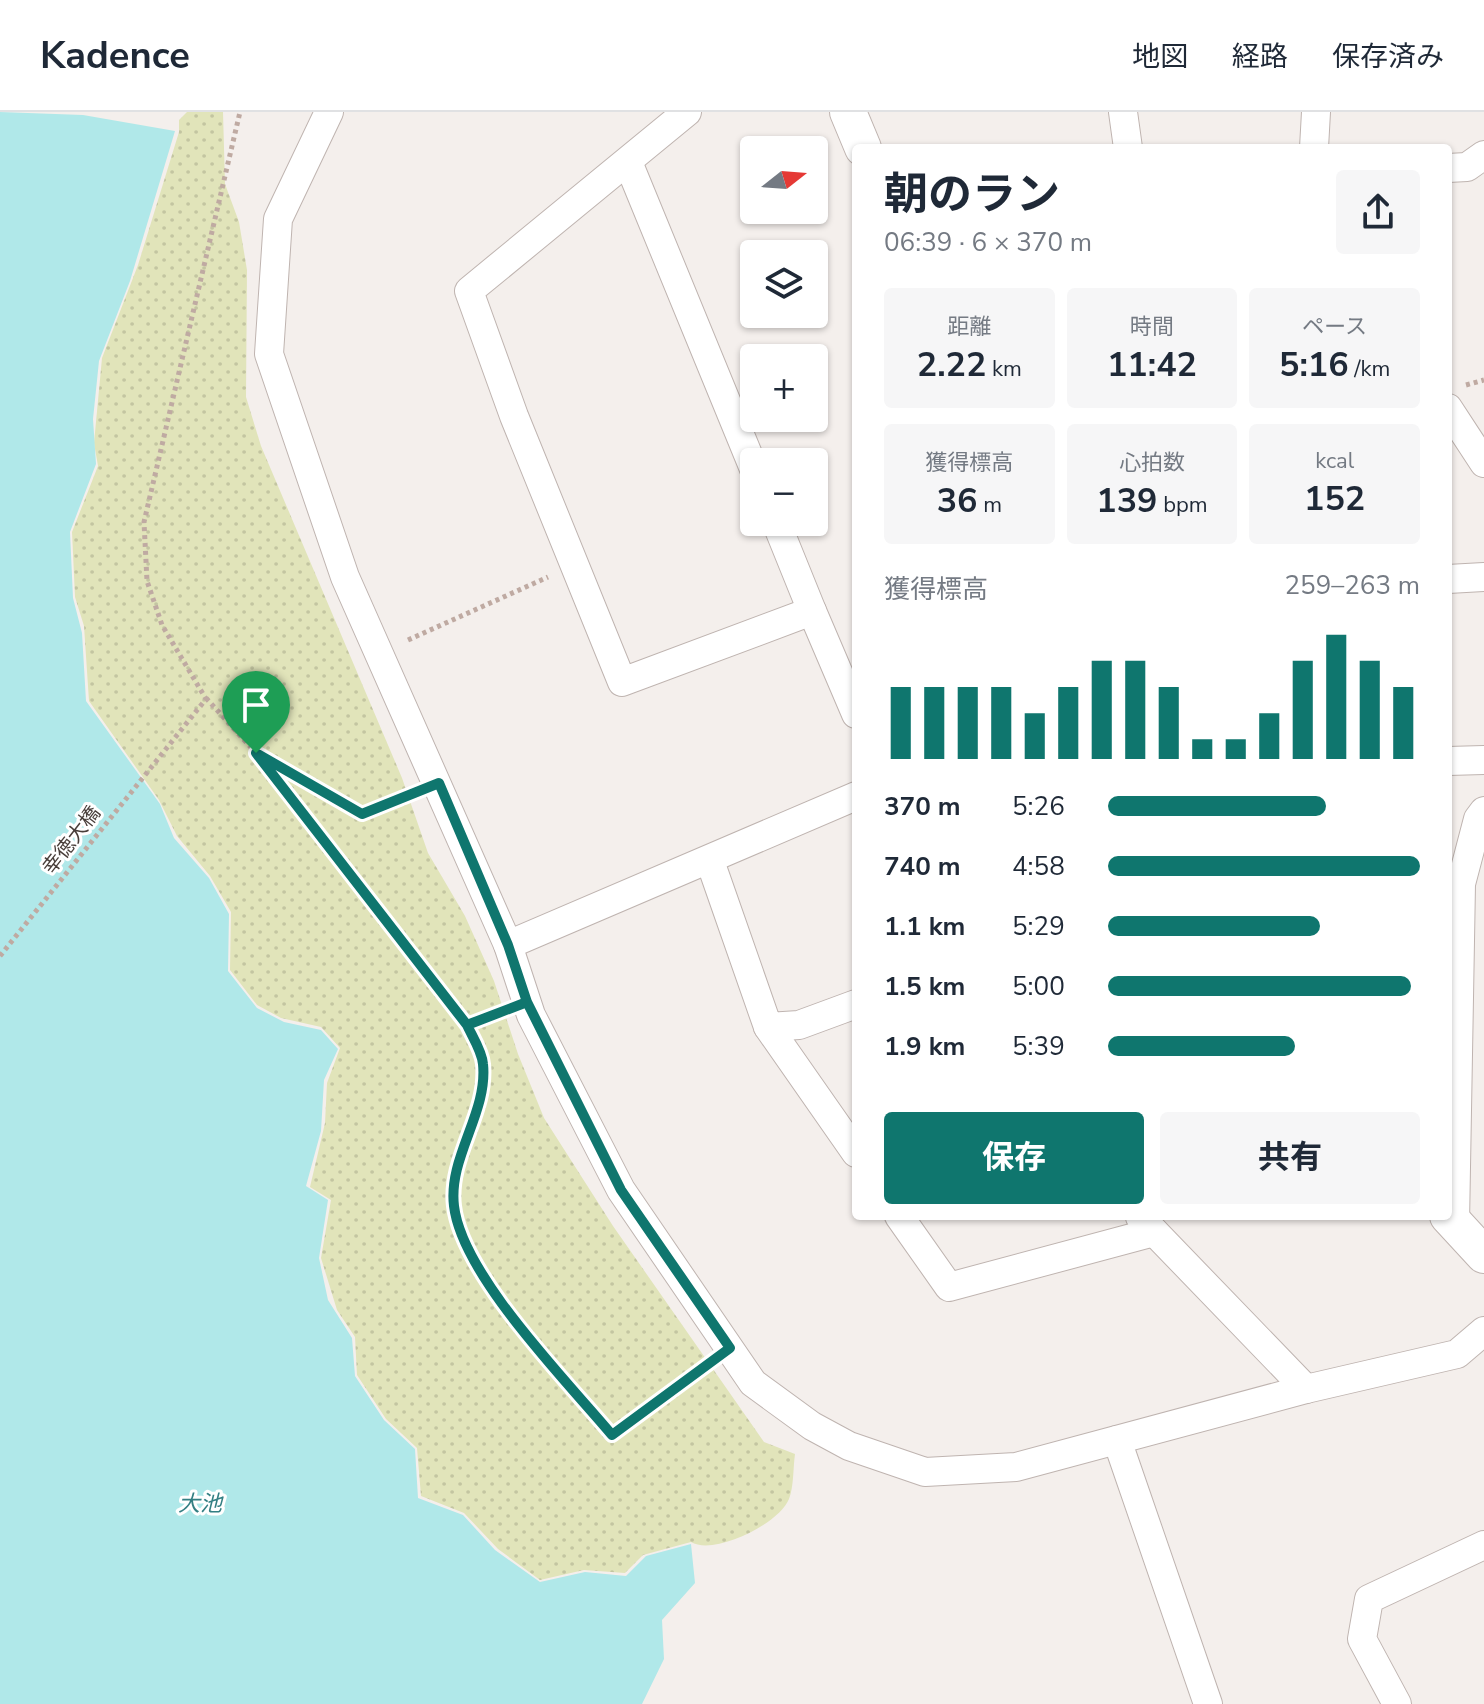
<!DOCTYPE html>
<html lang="ja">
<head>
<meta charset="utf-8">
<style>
	:root { --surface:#fff; --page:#f6f6f7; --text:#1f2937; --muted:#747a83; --line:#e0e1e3; --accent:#0f766e }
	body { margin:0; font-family:"Nunito Sans","Noto Sans JP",sans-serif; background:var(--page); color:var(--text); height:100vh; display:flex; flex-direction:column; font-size:30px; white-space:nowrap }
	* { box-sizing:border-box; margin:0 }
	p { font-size:26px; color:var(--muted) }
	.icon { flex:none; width:44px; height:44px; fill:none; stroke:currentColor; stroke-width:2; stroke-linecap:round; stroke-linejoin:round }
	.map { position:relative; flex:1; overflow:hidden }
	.details { position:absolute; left:852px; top:32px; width:600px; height:1076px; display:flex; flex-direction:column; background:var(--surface); border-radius:8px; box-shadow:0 2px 6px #0004 }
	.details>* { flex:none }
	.needle { width:52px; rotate:73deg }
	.controls { position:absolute; left:740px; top:24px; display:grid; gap:16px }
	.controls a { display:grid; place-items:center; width:88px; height:88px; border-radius:8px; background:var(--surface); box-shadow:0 2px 6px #0004; font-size:40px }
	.pin { position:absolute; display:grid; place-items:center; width:68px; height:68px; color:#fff; margin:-82px -34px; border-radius:50% 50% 50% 0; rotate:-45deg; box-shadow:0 0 8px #0007 }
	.pin .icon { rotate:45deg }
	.round { display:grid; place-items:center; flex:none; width:84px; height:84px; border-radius:8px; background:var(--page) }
	.headline { display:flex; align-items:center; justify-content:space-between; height:136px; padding:0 32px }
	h1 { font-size:44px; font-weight:700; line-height:60px }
	.stats { display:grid; grid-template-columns:repeat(3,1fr); gap:12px; height:136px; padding:8px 32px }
	.stats div { display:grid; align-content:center; border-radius:8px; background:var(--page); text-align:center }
	.stats b { font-size:34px; font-weight:700 }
	.stats small { font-size:22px; font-weight:400 }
	.stats p { font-size:22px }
	.chart { height:224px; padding:16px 32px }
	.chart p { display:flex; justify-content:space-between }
	.chart svg { width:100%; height:144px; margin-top:8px; stroke:var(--accent); stroke-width:6 }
	.cta { display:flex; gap:16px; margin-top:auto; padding:16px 32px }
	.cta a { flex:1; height:92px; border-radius:8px; background:var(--accent); color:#fff; font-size:32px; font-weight:700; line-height:92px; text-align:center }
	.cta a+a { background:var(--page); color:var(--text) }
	ul { padding:0 32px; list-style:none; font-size:26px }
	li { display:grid; grid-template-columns:128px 96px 1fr; align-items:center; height:60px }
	li i { height:20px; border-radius:10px; background:var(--accent) }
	header { display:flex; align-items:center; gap:48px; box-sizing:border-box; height:112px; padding:0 40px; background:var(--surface); border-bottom:2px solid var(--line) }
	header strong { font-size:38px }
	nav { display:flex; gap:44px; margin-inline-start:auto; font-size:28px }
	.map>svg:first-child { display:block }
</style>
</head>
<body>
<header>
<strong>Kadence</strong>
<nav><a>地図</a><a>経路</a><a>保存済み</a></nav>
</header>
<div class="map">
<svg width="1484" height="1592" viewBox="0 0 1484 1592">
	<defs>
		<pattern id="park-dots" width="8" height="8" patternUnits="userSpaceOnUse" patternTransform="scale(2)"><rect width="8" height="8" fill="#e1e4ba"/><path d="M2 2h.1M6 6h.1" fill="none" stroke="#c3c5a1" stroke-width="1.8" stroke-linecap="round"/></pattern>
	</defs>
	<rect width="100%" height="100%" fill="#f4efec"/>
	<!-- park -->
	<path fill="url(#park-dots)" d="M187,0H223L225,72L239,110L247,158L246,285L261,334L402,666L428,741L465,804L494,869L518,942L544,1006L613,1114L764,1330L795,1342C793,1356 794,1374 789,1387C779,1412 714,1444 691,1430L643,1443L625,1461L584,1458L540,1468L498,1437L464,1401L421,1384L417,1336L386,1307L357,1263L355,1225L337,1198L321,1146L331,1088L310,1075L325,1011L327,971L340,936L321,915L281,906L257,893L230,858L231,800L210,764L177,724L159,688L89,589L84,514L75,485L72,420L98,354L94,331L102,246L138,153L179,20V8Z"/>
	<!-- water -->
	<path fill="#b0e8e9" d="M0,0L83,3L175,19L130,169L99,249L93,307L96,352L70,420L73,486L82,521L86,589L160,692L174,726L209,766L229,802L228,859L257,896L284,910L321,918L338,937L324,968L321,1019L306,1074L328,1088L319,1146L328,1188L352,1226L355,1264L384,1308L415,1337L418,1386L463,1403L495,1438L540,1470L585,1460L626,1464L646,1444L691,1432L695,1471L662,1508L664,1547L642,1592H0Z"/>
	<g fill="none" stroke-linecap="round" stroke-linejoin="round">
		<defs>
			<g id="minor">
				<path d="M329,0L278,107L269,242L345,465L508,833L531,903L621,1078L753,1271L812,1314L849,1334L925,1360L1016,1355L1306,1277L1457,1242L1484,1219"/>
				<path d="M687,0L469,179L514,304L622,570L812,499L856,602"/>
				<path d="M1123,0L1128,36"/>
				<path d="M1314,36L1316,0"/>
				<path d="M628,50L754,357"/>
				<path d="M1448,56L1467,55L1484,43"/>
				<path d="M1448,296L1484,351"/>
				<path d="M776,410L812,499"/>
				<path d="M1448,467L1484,465"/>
				<path d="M1448,649L1484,648"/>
				<path d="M710,749L768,915L799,913L856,892"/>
				<path d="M508,833L856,684"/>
				<path d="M768,915L856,1041"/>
				<path d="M899,1104L949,1175L1154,1120"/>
				<path d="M1140,1105L1306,1277"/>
				<path d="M1455,1112L1461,772L1478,707L1484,699"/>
				<path d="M1117,1328L1208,1592"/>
				<path d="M1397,1592L1362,1527L1369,1487L1484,1433"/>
			</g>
			<g id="tertiary">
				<path d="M848,0L863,36"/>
				<path d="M1448,1104L1484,1143"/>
			</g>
		</defs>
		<!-- minor casing -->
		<use href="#minor" stroke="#bfb4b0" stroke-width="30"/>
		<!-- tertiary casing -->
		<use href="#tertiary" stroke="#bfb4b0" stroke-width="38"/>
		<!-- path -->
		<g stroke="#bfaaa2" stroke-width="5" stroke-dasharray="4 4" stroke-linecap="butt">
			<path d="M1466,273L1484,268"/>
			<path d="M408,528L548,465"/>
			<path d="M206,586L256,641L362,702L408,684"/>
			<path d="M256,641L467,913L500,900"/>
			<path d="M0,844L206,587L162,513L147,469L144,410L240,0"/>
			<path d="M467,913C472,924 482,939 483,952C488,1001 448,1045 454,1094C462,1163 566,1268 612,1323L705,1254"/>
		</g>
		<!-- minor -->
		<use href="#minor" stroke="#fff" stroke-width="28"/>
		<!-- tertiary -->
		<use href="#tertiary" stroke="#fff" stroke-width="36"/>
	</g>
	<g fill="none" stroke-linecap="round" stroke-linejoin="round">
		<defs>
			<path id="route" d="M256,641L467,913L527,890L621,1078L730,1236L612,1323C566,1268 462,1163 454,1094C448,1045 488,1001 483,952C482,939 472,924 467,913L527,890L508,833L439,671L362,702L256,641"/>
		</defs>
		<!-- route casing -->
		<use href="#route" stroke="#fff" stroke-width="16"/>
		<!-- route -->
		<use href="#route" stroke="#0f766e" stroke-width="10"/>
	</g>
	<g text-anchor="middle" stroke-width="6" stroke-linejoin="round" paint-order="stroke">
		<!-- street labels -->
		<g font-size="20" fill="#483e3a" stroke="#fff">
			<text transform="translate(71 728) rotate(-52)" y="7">幸徳大橋</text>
		</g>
		<!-- water labels -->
		<g font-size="22" font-style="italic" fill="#337f83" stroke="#fff">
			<text x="200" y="1399">大池</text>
		</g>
	</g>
</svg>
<div class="controls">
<a><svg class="needle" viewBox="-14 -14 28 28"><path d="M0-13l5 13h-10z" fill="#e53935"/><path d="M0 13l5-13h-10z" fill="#747a83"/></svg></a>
<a><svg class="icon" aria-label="layers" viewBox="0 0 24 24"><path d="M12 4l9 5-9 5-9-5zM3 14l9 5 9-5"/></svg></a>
<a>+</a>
<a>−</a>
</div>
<div class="pin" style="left:256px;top:641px;background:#1e9e55"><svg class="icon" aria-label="arrive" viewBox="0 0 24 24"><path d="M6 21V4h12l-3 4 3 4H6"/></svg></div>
<section class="details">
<div class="headline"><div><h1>朝のラン</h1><p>06:39 · 6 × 370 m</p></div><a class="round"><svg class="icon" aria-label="share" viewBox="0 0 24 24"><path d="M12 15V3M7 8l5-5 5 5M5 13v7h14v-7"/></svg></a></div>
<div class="stats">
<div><p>距離</p><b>2.22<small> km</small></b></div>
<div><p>時間</p><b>11:42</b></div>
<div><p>ペース</p><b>5:16<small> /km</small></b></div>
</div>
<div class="stats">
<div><p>獲得標高</p><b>36<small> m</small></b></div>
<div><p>心拍数</p><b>139<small> bpm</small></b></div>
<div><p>kcal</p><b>152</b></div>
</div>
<div class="chart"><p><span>獲得標高</span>259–263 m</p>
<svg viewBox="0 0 160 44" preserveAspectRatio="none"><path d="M5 44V22M15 44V22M25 44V22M35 44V22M45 44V30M55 44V22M65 44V14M75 44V14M85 44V22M95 44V38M105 44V38M115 44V30M125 44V14M135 44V6M145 44V14M155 44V22"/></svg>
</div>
<ul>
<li><b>370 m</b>5:26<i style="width:70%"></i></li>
<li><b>740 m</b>4:58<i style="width:100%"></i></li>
<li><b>1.1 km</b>5:29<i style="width:68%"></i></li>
<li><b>1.5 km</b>5:00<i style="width:97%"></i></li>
<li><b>1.9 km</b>5:39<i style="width:60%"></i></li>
</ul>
<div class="cta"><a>保存</a><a>共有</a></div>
</section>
</div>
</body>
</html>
